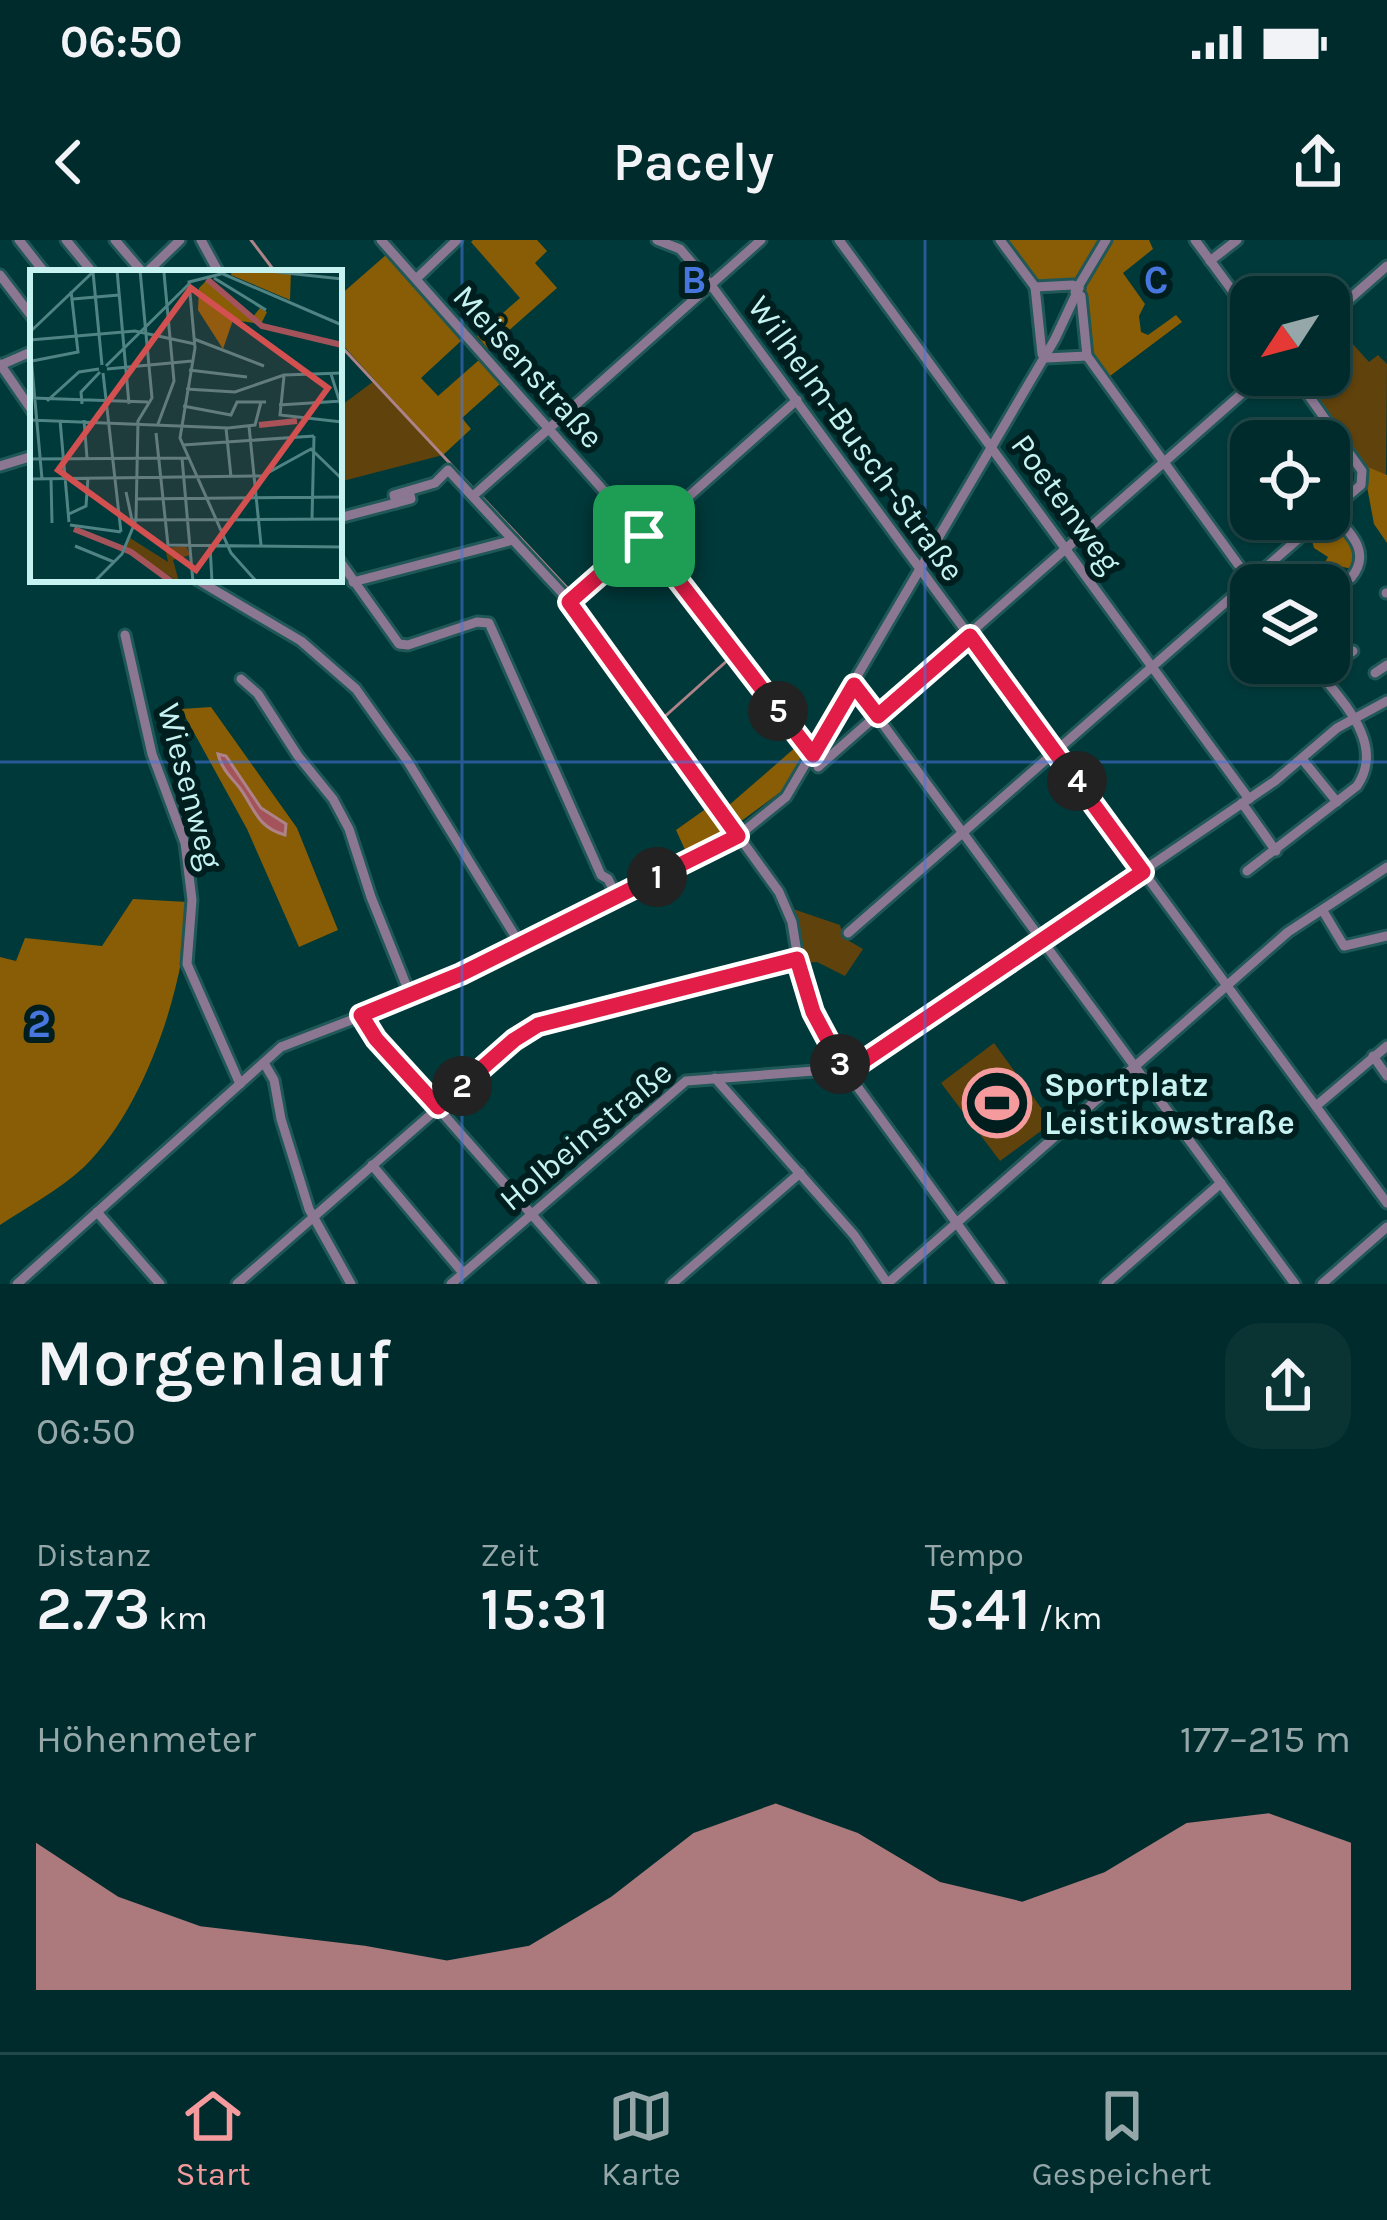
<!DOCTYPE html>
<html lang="de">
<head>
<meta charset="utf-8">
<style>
	:root { --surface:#002b2c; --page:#0a3334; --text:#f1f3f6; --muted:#95a7a9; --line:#224748; --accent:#f59b9e }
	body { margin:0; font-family:Karla,sans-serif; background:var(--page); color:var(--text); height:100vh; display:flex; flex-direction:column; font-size:45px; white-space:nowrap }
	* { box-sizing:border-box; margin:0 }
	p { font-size:39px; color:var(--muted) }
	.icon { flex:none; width:66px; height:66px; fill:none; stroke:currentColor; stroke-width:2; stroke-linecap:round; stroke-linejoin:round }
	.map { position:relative; height:1044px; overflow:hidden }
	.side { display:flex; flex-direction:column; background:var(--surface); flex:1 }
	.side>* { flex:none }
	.needle { width:78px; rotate:234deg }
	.buttons { position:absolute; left:1230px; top:36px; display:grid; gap:24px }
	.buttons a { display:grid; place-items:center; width:120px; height:120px; border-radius:24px; background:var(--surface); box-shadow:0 3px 9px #0004,0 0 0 3px var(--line); font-size:60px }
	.pin { position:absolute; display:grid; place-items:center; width:102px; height:102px; color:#fff; margin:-51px; border-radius:24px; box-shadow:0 6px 18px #0006 }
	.km { position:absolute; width:60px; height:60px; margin:-30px; border-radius:50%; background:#222; color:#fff; font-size:33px; line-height:60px; text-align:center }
	.round { display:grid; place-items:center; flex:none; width:126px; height:126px; border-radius:36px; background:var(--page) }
	.head { display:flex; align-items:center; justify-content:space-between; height:204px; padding:0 36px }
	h1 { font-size:66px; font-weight:600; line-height:90px }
	.stats { display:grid; grid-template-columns:repeat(3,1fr); gap:18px; height:204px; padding:12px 36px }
	.stats div { display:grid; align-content:center }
	.stats b { font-size:60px; font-weight:600 }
	.stats small { font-size:33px; font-weight:400 }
	.stats p { font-size:33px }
	.chart { height:336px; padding:24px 36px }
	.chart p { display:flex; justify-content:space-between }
	.chart svg { width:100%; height:216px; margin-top:12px; fill:var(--accent); opacity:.7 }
	.status { display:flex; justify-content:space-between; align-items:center; height:84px; padding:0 60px; background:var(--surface); direction:ltr }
	.status svg { height:33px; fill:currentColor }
	header { display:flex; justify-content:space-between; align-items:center; height:156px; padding:0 36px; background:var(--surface); font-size:54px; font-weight:600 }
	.dock { display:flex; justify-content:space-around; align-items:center; height:168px; border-top:3px solid var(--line); background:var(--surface); font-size:33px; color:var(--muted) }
	.dock a { display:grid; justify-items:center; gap:6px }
	.dock .on { color:var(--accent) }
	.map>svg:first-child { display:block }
</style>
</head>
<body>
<div class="status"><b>06:50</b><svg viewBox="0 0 49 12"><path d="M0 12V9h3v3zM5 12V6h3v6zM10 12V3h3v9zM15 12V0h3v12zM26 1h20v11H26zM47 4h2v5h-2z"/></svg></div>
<header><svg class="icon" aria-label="back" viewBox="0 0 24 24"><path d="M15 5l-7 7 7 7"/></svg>Pacely<svg class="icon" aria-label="share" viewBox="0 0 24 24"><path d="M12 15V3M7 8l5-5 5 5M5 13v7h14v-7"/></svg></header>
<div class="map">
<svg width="1387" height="1044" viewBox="0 0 1387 1044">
	<rect width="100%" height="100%" fill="#00393a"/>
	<!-- green -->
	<g fill="#5f420c">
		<path d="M1332,81L1369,122L1378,115L1387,124L1386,236L1363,225L1298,135H1329Z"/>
		<path d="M374,141L443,215L339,242V167Z"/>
		<path d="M793,669L840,685L844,698L863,709L845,736L817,722L803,723Z"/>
		<path d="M994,803L1052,883L1000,921L941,843Z"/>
	</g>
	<!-- forest -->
	<g fill="#885d05">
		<path d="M473,0H537L547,11L535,23L557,48L488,109L477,96L520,58L471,2Z"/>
		<path d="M1003,0H1149L1153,9L1123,33L1145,64L1139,76L1141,92L1148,95L1176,75L1182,82L1106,139L1089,115L1087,52L1077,45L1036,43Z"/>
		<path d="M386,15L461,101L421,138L438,156L479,120L500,144L462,178L471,189L443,215L339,101V56Z"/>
		<path d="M1363,225L1387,235V303L1374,284Z"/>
		<path d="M1332,280L1360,317L1352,329L1343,327L1335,333L1324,324L1328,317L1314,308L1310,293Z"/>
		<path d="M211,467L297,588L338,690L299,707L247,589L181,469Z"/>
		<path d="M797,506L805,517L790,545L740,582L728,566Z"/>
		<path d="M707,568L726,594L686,612L676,590Z"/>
		<path d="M133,659L188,662C186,745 145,868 84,927C61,949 27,967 0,985V717L16,721L25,698L102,706Z"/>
	</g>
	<!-- water -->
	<path fill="#a35359" stroke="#ae8387" stroke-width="3" d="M218,514L226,516L261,568L286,584L285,595C256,587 255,568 239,547C229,535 222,529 218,514Z"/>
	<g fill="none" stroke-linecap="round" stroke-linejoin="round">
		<!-- stream -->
		<g stroke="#ae8387" stroke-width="3">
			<path d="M251,0L276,33"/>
			<path d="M339,104L471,246"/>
			<path d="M481,256L571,352"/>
			<path d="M581,365L632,437"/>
			<path d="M638,446L652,465"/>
			<path d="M657,472L662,479L729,419"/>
		</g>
		<defs>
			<g id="minor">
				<path d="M19,0L45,33"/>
				<path d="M66,0L93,33"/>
				<path d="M115,0L143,33"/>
				<path d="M201,0L219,33"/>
				<path d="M381,0L644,296L813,516"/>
				<path d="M657,0L680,9L711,45L1387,963"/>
				<path d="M839,0L1249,559"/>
				<path d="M1000,0L1035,47"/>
				<path d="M1195,0L1251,76"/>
				<path d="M1210,21L1237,0"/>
				<path d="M146,33L180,0"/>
				<path d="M0,35L33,78"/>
				<path d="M416,39L457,0"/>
				<path d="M1035,47L1042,114L1046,118L1087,116"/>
				<path d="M1035,47L1073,45L1079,48"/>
				<path d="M1075,52L1106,0"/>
				<path d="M1081,56L1087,116"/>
				<path d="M1329,77L1387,26"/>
				<path d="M1087,116L1253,345"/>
				<path d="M0,124L33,172"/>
				<path d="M1,125L33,111"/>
				<path d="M1294,135L1362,231L1361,245L1329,272"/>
				<path d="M0,226L33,216"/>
				<path d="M473,256L761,0"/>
				<path d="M396,263L394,255L435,243L448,230L564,355L779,652L792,682L798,719L813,772L835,816L1001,1044"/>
				<path d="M1330,271C1349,292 1373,311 1351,338L1340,341"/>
				<path d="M339,278L411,259L409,251"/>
				<path d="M339,320L399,404L408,405L477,382L489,383L601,635L608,639L617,657"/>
				<path d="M196,339L301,401L356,449L408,522L520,704"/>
				<path d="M353,342L513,300"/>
				<path d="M1386,353H1387"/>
				<path d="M569,363L797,160"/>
				<path d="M125,395L152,514L185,603L192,660L187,724L240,844"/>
				<path d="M1375,433L1387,425"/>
				<path d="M1320,434L1353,411"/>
				<path d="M241,439L258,454L298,516L333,559L349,589L371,657L411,757"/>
				<path d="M854,445L1295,1044"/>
				<path d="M1302,519L1337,562"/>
				<path d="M818,527L1263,135"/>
				<path d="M1242,563L1276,611"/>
				<path d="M1247,631L1357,546C1387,502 1339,459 1312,423"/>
				<path d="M1323,671L1344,706L1387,696"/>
				<path d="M848,693L1321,279"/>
				<path d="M361,775L377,799L593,1044"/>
				<path d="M1373,816L1387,836"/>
				<path d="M264,823L274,840L281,879L309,969L351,1044"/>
				<path d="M715,838L854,995L888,1044"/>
				<path d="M1316,866L1387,806"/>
				<path d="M372,925L463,1033"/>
				<path d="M97,972L160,1044"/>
				<path d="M17,1044L281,807L411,757L607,662L738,596L786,557L1055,99L1079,48"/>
				<path d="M237,1044L525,792L552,781L798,719"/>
				<path d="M451,1044L686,841L853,828L1275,541L1337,488L1387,461"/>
				<path d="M672,1044L800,933"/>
				<path d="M887,1044L1288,692L1387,627"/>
				<path d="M1106,1044L1221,943"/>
				<path d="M1322,1044L1387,987"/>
			</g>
		</defs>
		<!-- minor casing -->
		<use href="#minor" stroke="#205757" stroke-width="15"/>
		<!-- minor -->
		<use href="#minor" stroke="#8b7792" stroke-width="9"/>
	</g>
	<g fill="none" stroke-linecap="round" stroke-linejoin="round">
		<defs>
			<path id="route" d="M644,296L813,515L854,445L878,476L970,396L1143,632L853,828L844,830L813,772L797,719L538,785L514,800L438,867L376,799L361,775L461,734L738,596L569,362Z"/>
		</defs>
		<!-- route casing -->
		<use href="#route" stroke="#fff" stroke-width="24"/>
		<!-- route -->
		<use href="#route" stroke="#e11d48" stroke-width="15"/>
	</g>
	<!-- grid -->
	<path fill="none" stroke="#4777de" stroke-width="3" stroke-opacity="0.55" d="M462,0V1044M925,0V1044M0,522H1387"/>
	<!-- icons -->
	<defs>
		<symbol id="stadium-ring" viewBox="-11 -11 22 22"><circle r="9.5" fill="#001e1e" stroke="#f59b9e" stroke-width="1.5"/><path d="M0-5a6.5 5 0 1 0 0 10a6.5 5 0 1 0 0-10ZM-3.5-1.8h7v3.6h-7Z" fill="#f59b9e"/></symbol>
	</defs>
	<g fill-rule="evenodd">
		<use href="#stadium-ring" x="959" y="825" width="76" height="76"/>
	</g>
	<g text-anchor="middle" stroke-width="12" stroke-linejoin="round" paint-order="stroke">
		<!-- street labels -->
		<g font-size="33" fill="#c6f2f2" stroke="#001e1e">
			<text transform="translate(529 126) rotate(48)" y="12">Meisenstraße</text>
			<text transform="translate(857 198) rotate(54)" y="12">Wilhelm-Busch-Straße</text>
			<text transform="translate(1067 263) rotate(54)" y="12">Poetenweg</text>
			<text transform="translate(191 546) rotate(75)" y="12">Wiesenweg</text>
			<text transform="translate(585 895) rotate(-40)" y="12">Holbeinstraße</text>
		</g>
		<!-- poi labels -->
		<g font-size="33" font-weight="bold" fill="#c6f2f2" stroke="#001e1e" text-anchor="start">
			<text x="1044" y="856">Sportplatz<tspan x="1044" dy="38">Leistikowstraße</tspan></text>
		</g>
	</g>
	<!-- overview -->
	<g transform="translate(30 30)">
		<rect width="312" height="312" fill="#00393a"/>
		<path d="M100,268L138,292L135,278L156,276L160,285L143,290L149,312L95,278Z" fill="#5f420c"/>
		<path d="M202,0H261L260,30L201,5ZM178,9L222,48L230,38L237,42L231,54L203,50L193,79L168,40L169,18Z" fill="#885d05"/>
		<path fill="none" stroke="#a35359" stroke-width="6" d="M177,9L232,56L312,75M229,155L267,151M44,259L101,282L142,312"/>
		<path fill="none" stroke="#4f8384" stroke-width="3" d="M87,0L99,134M184,0L312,55M229,0L312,9M63,2L72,95M191,4L159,12L165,78L150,168L201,283L227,312M184,8L236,40M43,29L89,25M0,62L64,1M164,69L234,96M0,70L105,61L165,74M0,75L12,209M2,91L48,82L41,21M76,96L159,14M77,99L162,91M159,100L217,107M73,103L91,262M301,104L312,139M254,106L250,145L312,152M156,119L205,122L254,105L312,103M2,128L118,132M17,131L49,102L69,99M52,134L51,122L70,102M249,135L312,131M153,136L201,145L207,132H236M0,150L198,158L225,155L231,132M30,150L39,252M54,150L57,188M128,154L144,111L134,3M219,156L231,275M196,158L201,207M126,163L138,275L312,277M153,175L284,166M152,188L163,312M0,189L158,188M0,209L232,206L281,179L312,209M21,209L22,253M96,222L102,250L312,249M105,229L312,227M39,244L56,236L58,208M282,249L284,166M40,255L91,262M180,275L182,312M45,276L84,292M64,312L92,284L106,250L108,151L122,128L110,0"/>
		<path fill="#d35050" fill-opacity="0.15" stroke="#d35050" stroke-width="6" d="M161,18L298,118L166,300L28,200Z"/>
		<rect width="312" height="312" fill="none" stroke="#c6f2f2" stroke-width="6"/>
	</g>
	<g font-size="39" text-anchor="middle" font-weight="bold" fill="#4777de" stroke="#001e1e" stroke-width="12" stroke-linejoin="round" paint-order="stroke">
		<text x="694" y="53">B</text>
		<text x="1156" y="53">C</text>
		<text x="39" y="797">2</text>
	</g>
</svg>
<div class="buttons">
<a><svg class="needle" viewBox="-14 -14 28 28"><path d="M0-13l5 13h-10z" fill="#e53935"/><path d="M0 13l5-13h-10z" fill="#95a7a9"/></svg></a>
<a><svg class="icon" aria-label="locate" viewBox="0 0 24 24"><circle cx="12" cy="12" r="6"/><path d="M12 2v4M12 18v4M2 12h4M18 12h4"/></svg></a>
<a><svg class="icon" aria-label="layers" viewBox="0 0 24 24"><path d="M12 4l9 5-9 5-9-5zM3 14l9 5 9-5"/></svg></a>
</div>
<div class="pin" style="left:644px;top:296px;background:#1e9e55"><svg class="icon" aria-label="arrive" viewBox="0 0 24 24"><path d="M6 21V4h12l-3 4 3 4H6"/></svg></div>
<b class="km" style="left:657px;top:637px">1</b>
<b class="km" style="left:462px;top:846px">2</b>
<b class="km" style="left:840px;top:824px">3</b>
<b class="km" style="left:1077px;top:541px">4</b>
<b class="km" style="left:778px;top:471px">5</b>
</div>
<section class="side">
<div class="head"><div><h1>Morgenlauf</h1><p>06:50</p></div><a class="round"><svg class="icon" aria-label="share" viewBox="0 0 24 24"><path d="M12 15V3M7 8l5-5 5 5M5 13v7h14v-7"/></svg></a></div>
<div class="stats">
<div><p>Distanz</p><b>2.73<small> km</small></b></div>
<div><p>Zeit</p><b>15:31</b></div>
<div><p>Tempo</p><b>5:41<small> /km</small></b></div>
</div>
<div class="chart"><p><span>Höhenmeter</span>177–215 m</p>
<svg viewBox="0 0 160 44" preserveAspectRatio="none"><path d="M0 44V14L10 25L20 31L30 33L40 35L50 38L60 35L70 25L80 12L90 6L100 12L110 22L120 26L130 20L140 10L150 8L160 14V44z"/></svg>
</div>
</section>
<nav class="dock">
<a class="on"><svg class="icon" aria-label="home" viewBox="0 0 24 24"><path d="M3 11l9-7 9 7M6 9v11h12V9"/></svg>Start</a>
<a><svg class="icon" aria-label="map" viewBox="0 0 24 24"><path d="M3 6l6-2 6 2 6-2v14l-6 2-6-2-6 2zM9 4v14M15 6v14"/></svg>Karte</a>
<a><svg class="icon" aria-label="saved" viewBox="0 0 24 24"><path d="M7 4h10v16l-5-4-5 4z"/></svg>Gespeichert</a>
</nav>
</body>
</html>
